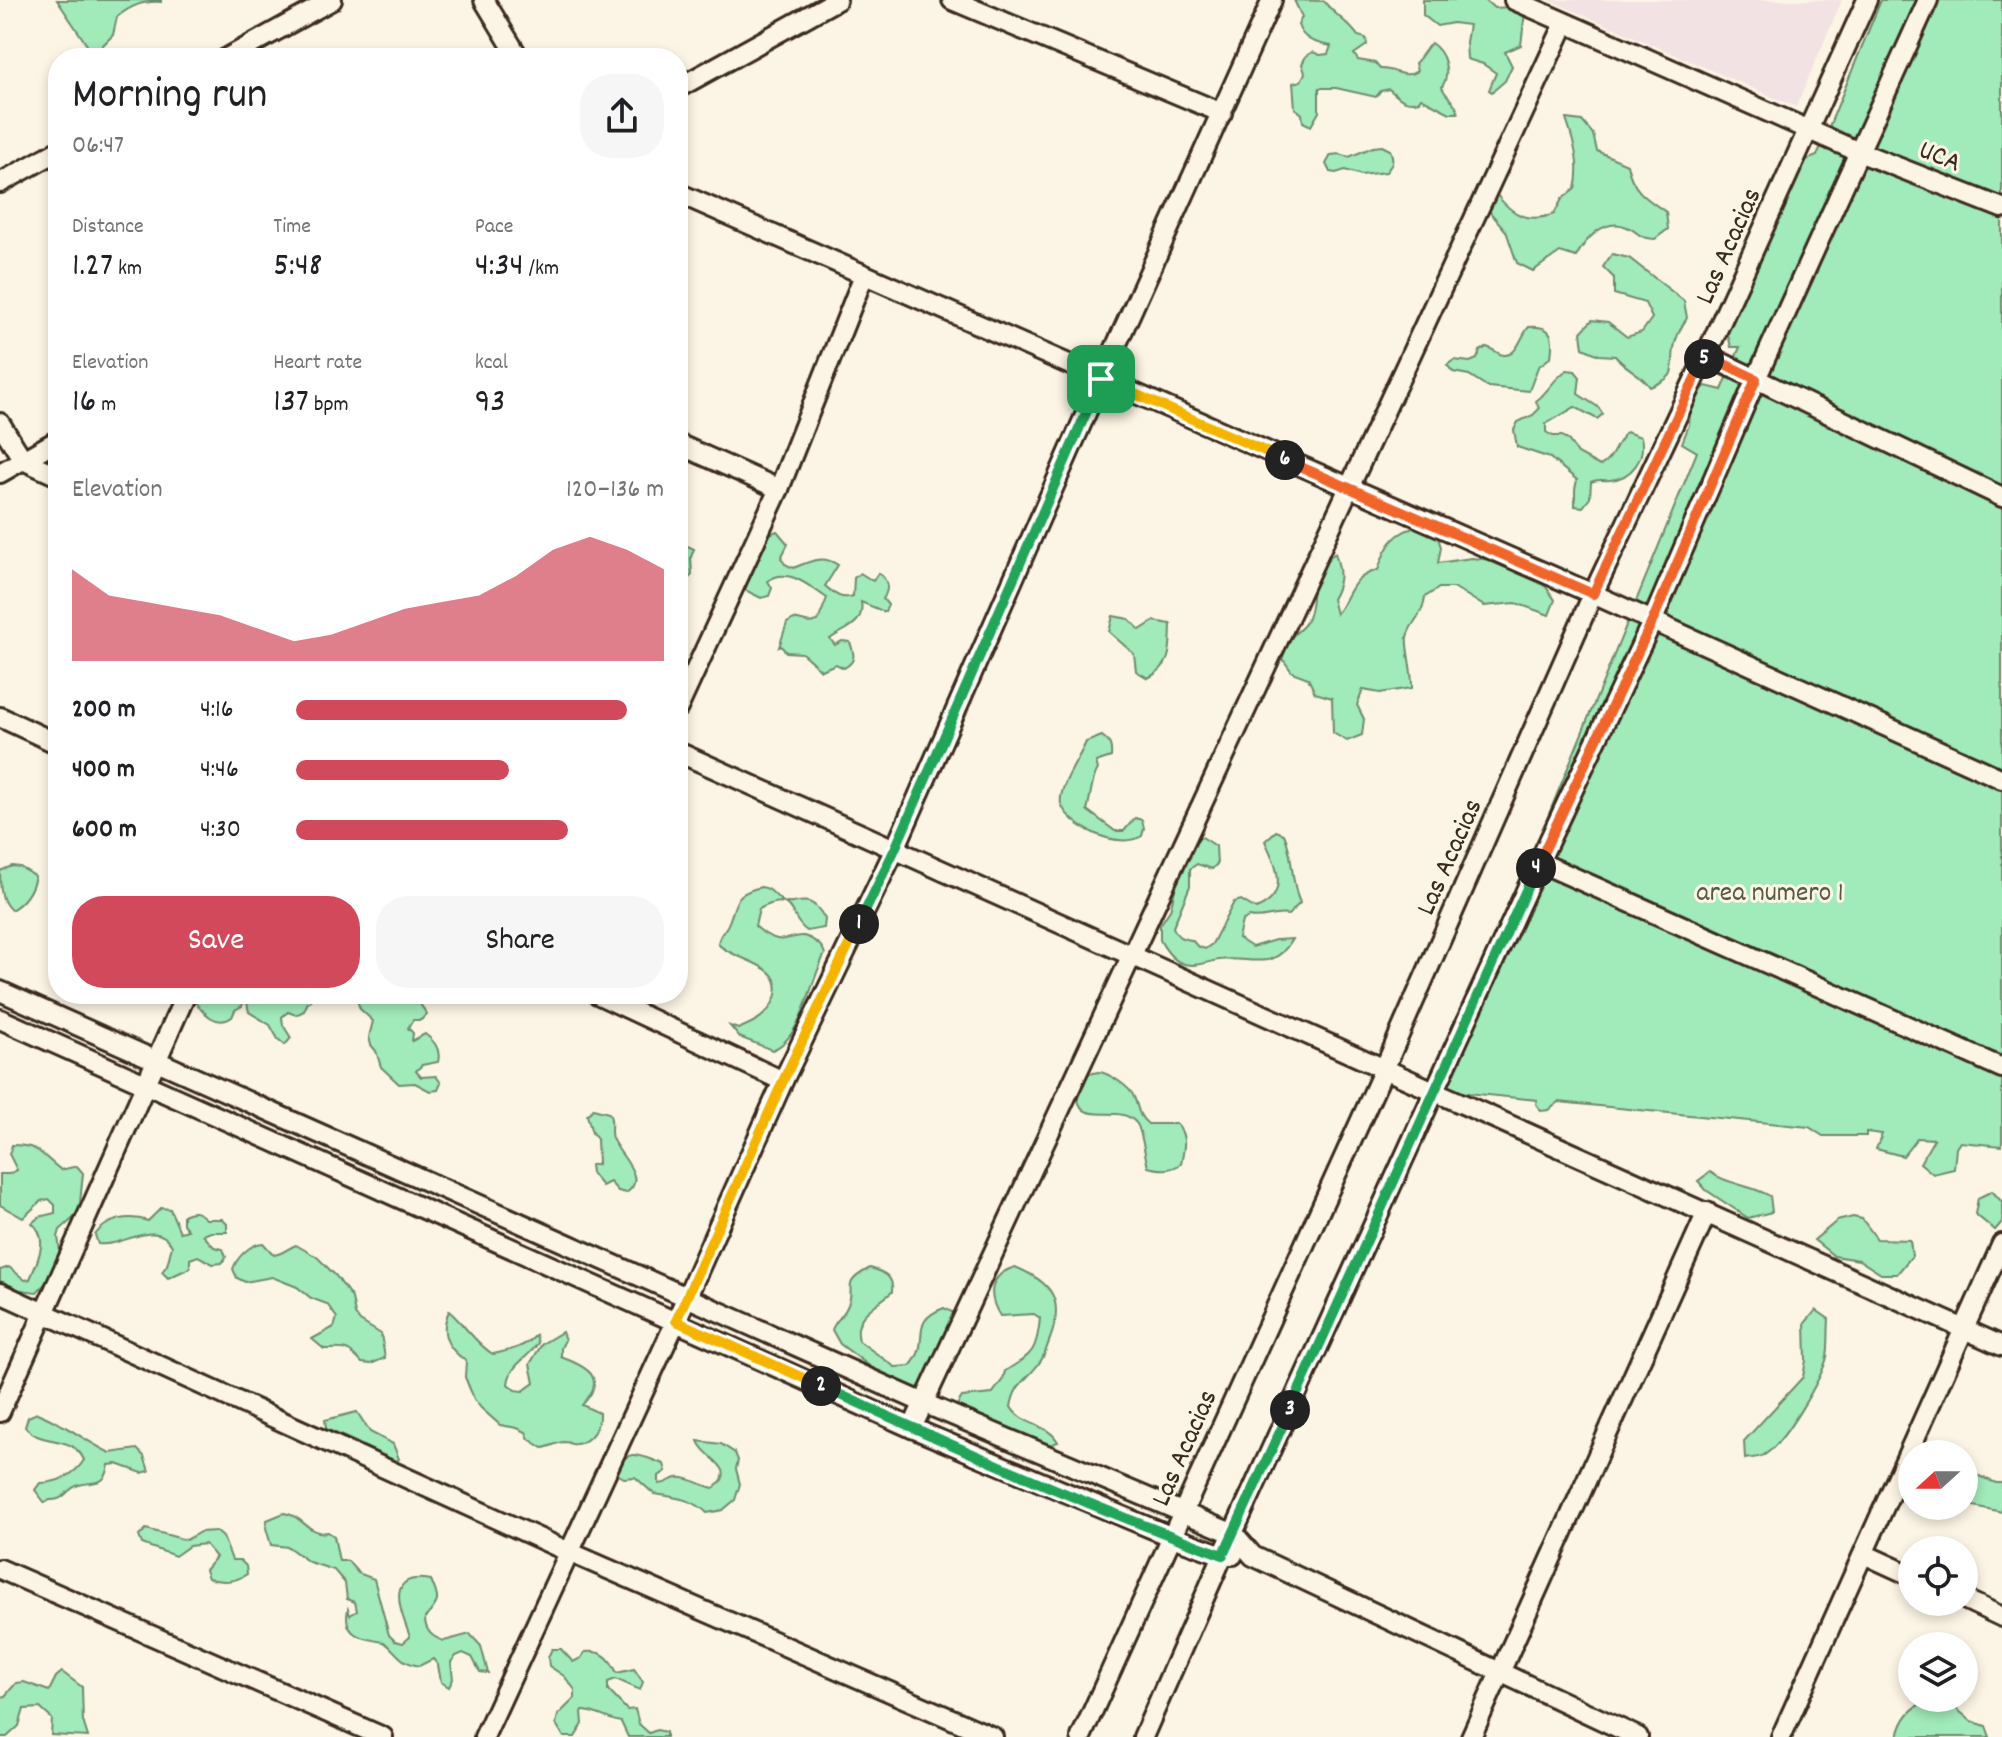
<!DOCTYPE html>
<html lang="en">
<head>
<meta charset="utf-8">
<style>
	:root { --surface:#fff; --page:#f6f6f6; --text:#202124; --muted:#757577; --accent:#d1495b }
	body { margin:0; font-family:Dekko,sans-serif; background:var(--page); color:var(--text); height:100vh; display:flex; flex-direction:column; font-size:30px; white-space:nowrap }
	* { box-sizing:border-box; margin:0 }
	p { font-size:26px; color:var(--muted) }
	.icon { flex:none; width:44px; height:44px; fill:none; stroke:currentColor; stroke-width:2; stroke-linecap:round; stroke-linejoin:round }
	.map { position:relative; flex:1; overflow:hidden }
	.side { position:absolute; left:48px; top:48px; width:640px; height:956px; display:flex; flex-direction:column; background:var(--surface); border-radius:32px; box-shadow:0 4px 12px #0003 }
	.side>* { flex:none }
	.needle { width:52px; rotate:249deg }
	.buttons { position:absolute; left:1898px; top:1440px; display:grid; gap:16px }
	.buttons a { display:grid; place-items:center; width:80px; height:80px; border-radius:50%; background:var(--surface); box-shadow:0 4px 12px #0003; font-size:40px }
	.pin { position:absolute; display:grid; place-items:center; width:68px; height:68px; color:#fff; margin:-34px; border-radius:16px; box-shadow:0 4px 12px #0006 }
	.km { position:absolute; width:40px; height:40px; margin:-20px; border-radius:50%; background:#222; color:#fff; font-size:22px; line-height:40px; text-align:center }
	.round { display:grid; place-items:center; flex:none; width:84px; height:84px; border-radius:32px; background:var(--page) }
	.summary { display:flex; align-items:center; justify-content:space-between; height:136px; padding:0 24px }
	h1 { font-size:44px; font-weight:600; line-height:60px }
	.metrics { display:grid; grid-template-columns:repeat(3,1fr); gap:12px; height:136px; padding:8px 24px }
	.metrics div { display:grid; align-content:center }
	.metrics b { font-size:34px; font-weight:600 }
	.metrics small { font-size:22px; font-weight:400 }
	.metrics p { font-size:22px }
	.chart { height:224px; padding:16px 24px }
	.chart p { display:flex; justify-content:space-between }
	.chart svg { width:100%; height:144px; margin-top:8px; fill:var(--accent); opacity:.7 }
	.action { display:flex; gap:16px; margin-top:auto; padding:16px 24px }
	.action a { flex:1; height:92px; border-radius:32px; background:var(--accent); color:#fff; font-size:32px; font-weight:600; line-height:92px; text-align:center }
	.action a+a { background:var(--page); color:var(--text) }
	ul { padding:0 24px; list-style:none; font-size:26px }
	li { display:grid; grid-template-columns:128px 96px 1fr; align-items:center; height:60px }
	li i { height:20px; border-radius:10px; background:var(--accent) }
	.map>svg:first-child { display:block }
</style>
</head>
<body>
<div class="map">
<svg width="2002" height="1737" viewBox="0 0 2002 1737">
	<rect width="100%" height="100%" fill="#fcf5e5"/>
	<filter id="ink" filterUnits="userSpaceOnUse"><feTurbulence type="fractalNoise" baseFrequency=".0125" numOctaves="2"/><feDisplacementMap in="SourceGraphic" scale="16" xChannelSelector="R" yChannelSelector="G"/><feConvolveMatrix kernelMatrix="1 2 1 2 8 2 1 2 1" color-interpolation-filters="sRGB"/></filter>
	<g filter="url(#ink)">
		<!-- built -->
		<path fill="#f2e2e3" d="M1549,0H1842L1796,107Z"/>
		<!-- green -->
		<g fill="#a1eab9" stroke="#6e8a6c" stroke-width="2">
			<path d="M57,0H161V2C143,1 132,5 117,17L113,35L102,46L100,58H89L87,45Z"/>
			<path d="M1294,0L1324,1C1335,16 1349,22 1358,36L1366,38L1367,45L1354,54L1358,60L1375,63L1380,69C1395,68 1404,80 1417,71L1415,63C1422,57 1424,50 1431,43C1445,52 1451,73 1442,87C1446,98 1456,100 1458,113H1450L1421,98L1419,101C1405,105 1399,98 1389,89L1381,91L1376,97L1336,88H1319V112L1311,126L1303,122L1302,114L1295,108L1293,83L1301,81L1305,73L1302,64L1306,56L1313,52L1320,55L1328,54L1331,46C1317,43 1303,41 1298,25L1302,17Z"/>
			<path d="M1423,0H1485L1494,8L1510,7L1525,12L1521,45L1505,52L1512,66L1505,81L1492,92L1489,90L1496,73L1483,64L1467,59L1466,42L1469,25L1453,23L1437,26L1423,15Z"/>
			<path d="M1881,0H2002V1146L1960,1142L1956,1148L1954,1169L1933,1174L1920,1163L1934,1139L1917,1138L1903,1156L1876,1149L1882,1134L1866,1132V1136H1823L1809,1127L1559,1102L1549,1110L1541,1111L1536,1104L1537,1100L1436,1090L1697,452L1682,443L1689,425L1692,397L1706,386L1722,390L1740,347H1731L1726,326L1782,215L1789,198L1796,164L1817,156Z"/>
			<path d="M1566,119L1582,121L1593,134L1597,151L1627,164C1632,190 1645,198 1666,212L1668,229L1655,239C1635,237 1641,233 1627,227C1604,217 1585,240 1576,257L1560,252L1533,271L1517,263L1506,231L1483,204L1497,195C1513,216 1529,223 1554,214L1562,199L1575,189C1581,164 1574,143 1566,119Z"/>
			<path d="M1382,146L1390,150C1394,159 1393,164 1386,172L1361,175L1345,170L1336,173L1330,172L1326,164L1331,155L1340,154L1349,157L1373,147Z"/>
			<path d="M1612,254L1629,258L1684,301L1687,318C1681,327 1676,336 1674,348C1671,372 1678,376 1650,387C1640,373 1626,369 1615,356L1599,355L1583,348L1581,332L1592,320L1608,322L1627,337L1642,332L1652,318L1645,303L1614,294V278L1603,267Z"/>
			<path d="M1529,327C1553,325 1554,337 1551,357L1538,367L1529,391L1488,387L1469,375L1453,372L1447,365L1454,360L1470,362L1477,359L1480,351L1487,347C1492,349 1496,352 1500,354C1517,360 1520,336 1529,327Z"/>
			<path d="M1567,370L1575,371L1580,377L1578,394L1598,407L1603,414L1597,419L1575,407L1546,424V432L1553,436H1562L1569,441L1578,454L1600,466C1614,459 1615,443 1626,432L1641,437C1646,458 1632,478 1610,480C1601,481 1599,478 1591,482L1590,498L1583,507L1575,506V489L1577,480L1550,458L1517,447L1514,430L1518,422L1533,415L1539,409L1536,401C1548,392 1554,378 1567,370Z"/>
			<path d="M1422,526L1436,532L1441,547L1438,563L1471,558L1504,561L1546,587L1555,600L1549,615L1516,603L1484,606L1455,588H1439L1425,597C1422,619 1412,619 1407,637C1405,646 1413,673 1412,688L1380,693L1363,690L1357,705L1364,719L1362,735L1347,741L1333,733L1332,698L1315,693L1308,678L1292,672L1282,658C1284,652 1285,644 1289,640C1296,631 1306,627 1309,615C1318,584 1302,576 1335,553C1341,571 1342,582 1332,599L1336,614C1353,594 1348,578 1378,570C1386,545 1395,530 1422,526Z"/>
			<path d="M777,531L788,544L781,558L785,564L793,568C809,562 822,554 838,565L825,586C835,594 840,600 853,596L854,578L860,573L873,581L878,573C888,580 890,588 883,599L888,605L885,612L861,602C865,625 845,628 830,639L835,645L842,641L850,642C854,654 857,661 844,668L836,664L821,670L802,653L786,652L781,646L779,647L787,623L794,619L810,623L818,621L827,598C810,587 788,566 768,581L772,588L769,596L761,598L739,587L762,537Z"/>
			<path d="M679,542L694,549L691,557L692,575L686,581H678Z"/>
			<path d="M1113,616L1129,619L1140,630L1154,621L1171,624C1170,650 1173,665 1148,678L1136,671L1134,654L1109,632Z"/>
			<path d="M1102,736C1110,742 1112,746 1111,757L1096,762L1098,769C1091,780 1091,797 1087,810L1115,831H1124L1135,818L1142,820L1144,828L1142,836C1119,850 1070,828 1061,804C1058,788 1079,759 1086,742Z"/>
			<path d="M1276,831L1284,834C1294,856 1290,880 1300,903L1288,915C1274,912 1262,921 1249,917L1242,921L1238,938L1252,947L1275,940L1292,939C1274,974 1248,955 1219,960C1206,962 1195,968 1181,963C1172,959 1164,948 1160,940V925L1170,910L1178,877L1191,856L1190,847L1194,839L1202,837L1216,846L1217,864L1212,869L1197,864L1190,869V886L1173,927C1177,937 1181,939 1192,940L1197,946L1205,949L1212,944L1234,902L1241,900L1256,909C1291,895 1276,865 1265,841Z"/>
			<path d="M12,866L20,867L35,876C32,891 25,902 11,910C0,901 0,885 0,871Z"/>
			<path d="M761,887C772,888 773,895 782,901C795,910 808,887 825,919L824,928L807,931C787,918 797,889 759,909L755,926C762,932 768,937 777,939C791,942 799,930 813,940C820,945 823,947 825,954C810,981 802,1040 772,1050L739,1037L730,1026L738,1029C755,1022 768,1016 775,998C787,962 734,962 718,944C719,933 726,931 729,922C738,899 734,894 761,887Z"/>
			<path d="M200,994H247L242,1006L235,1010L232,1017C217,1028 204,1013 195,1002Z"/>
			<path d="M286,994H317L307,1004L304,1011L296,1015L288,1012L282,1017L283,1025L291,1038L285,1045L278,1039L270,1025L249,1012L247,1003L263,1000L279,1001Z"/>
			<path d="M355,994H425L418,1001L427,1014L421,1020H413L408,1028L413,1033L412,1041L425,1034C435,1041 441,1050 438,1062L422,1065L416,1071L421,1077L436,1076L441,1083L438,1090L430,1091L415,1083L399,1084L381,1067L376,1051L371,1045L369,1037L373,1021L360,1009Z"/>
			<path d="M1098,1072C1108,1072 1130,1087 1134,1097C1139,1108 1137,1115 1148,1124H1176C1188,1135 1184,1150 1181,1164C1170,1171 1160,1170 1148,1167C1145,1156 1142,1132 1137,1124C1118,1099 1075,1134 1077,1087L1089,1074Z"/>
			<path d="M593,1109L609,1113C614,1122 609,1129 612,1138C619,1156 649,1178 626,1193L618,1191L610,1182L602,1186L591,1173L590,1165L598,1164L597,1139L592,1133L587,1115Z"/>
			<path d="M12,1145C40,1145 40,1154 61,1170L77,1166L83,1173L79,1213L60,1230L58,1237L60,1251L57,1271L37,1292L20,1290L0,1281V1270L9,1267L25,1280L30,1279C37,1262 50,1238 32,1223L39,1217L55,1213V1205L49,1199L41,1201L23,1218L0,1205V1174H9L17,1170L9,1154Z"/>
			<path d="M1710,1172C1728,1185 1749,1184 1770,1196L1772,1212L1748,1218L1706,1190L1698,1181Z"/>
			<path d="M1992,1191L2002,1202V1222L1995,1230L1975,1214L1978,1198Z"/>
			<path d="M161,1208L170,1209L180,1232L188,1230L183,1224V1215C193,1210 198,1211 206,1219H222L227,1224V1232H211L203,1235L214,1247L223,1249L226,1257L222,1263L213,1264L198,1256L190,1259V1268L168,1278L162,1272L167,1265L172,1246C157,1217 122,1248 98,1244L95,1235C107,1218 130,1215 148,1221Z"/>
			<path d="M1853,1217L1862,1219L1877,1239L1910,1240L1912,1256L1897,1274H1881L1859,1260L1834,1256L1814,1240L1837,1221Z"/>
			<path d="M263,1243L274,1255C283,1254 288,1248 296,1245L317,1257L336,1276L352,1298L355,1314L360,1321L381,1334L385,1358L371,1364L362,1363C346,1346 346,1349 324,1349L312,1339L334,1327L337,1318L327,1304L311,1298L297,1287L272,1277L245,1282L237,1278L233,1269C237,1257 250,1244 263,1243Z"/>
			<path d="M1015,1267C1052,1282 1065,1300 1050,1339C1047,1346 1045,1355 1040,1362C1027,1381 1015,1382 1011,1407C1022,1426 1048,1423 1058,1442L1043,1448L972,1415L957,1405L962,1397L992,1394L1003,1379L1005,1371C1033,1355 1037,1350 1040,1318L1034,1314L1000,1316C987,1295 989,1275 1015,1267Z"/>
			<path d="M870,1268C884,1272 894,1276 892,1292C875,1307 852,1315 859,1341L895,1367L910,1366C933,1341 906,1322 944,1308L960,1316L926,1383L910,1392L902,1390L840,1344L832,1330C835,1321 842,1317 846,1309C859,1286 837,1286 870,1268Z"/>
			<path d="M1816,1310L1829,1319C1828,1331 1829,1345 1827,1357C1822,1378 1783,1445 1764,1455C1759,1458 1751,1458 1745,1459L1744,1441L1803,1377L1806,1360L1805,1323Z"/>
			<path d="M449,1311C462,1322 479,1347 493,1354C508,1351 526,1347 536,1335L538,1343C528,1359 510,1364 508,1384L515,1390L523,1391L534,1383L530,1364L542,1344L562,1332L565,1340L561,1348V1357C588,1367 608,1378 582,1405L599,1413C600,1426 591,1442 576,1444C566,1445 573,1442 563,1442C556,1443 550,1447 543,1448L529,1439L526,1432L517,1428L500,1425L481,1408L474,1399L465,1377L466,1361C447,1348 439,1333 449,1311Z"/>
			<path d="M357,1412L370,1432L393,1444L399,1459L393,1464L377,1460L358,1443L326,1429L325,1420Z"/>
			<path d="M37,1413C63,1423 86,1441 110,1453L137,1449L144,1456L149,1471L142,1473L117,1464L109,1465C105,1488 95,1480 79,1485C65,1489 66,1501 50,1500L45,1503L35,1490L40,1483C57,1483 75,1475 84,1460C72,1433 41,1447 25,1427L28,1417Z"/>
			<path d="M698,1441L721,1444L735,1453L738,1460L736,1469L740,1484L735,1500L723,1510L707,1513C694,1499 673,1497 654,1494L635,1477L624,1478L617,1474C623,1443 645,1458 664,1464L666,1471L659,1476V1484C668,1484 669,1479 677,1478C688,1476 703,1486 714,1488C741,1468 704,1459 698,1441Z"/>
			<path d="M1964,1470L1996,1483H2002V1512L1964,1504Z"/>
			<path d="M284,1513C302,1515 309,1536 328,1532L334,1536L339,1561H348L358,1573L374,1579L389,1635L395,1641L403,1643L410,1637C401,1612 383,1571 431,1580C440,1600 440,1602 425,1618C425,1631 432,1637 444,1641L470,1634L481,1646L488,1673L480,1672L472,1657L463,1653L456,1656L451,1662L453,1679L449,1687L441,1682L438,1665L433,1659L419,1666C397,1661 399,1653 384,1642C363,1639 342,1636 348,1609L350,1615L357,1611L355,1602L347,1599L345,1583L334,1570L309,1562L288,1547L271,1545L266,1528L267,1520Z"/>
			<path d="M146,1529L186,1540L200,1532L216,1531L223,1537L232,1560H240L246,1566L247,1574C236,1582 220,1583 208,1578L205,1570L216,1557L205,1544L189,1546L175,1556L142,1544L139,1536Z"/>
			<path d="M552,1649H561L573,1662L581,1658L585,1652C603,1650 610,1658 617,1673L634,1669L643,1682L640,1690L616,1679L608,1682V1690L627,1710L635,1709L639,1724L649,1733L657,1730L666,1732V1737H628L621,1722C608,1720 596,1711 582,1711L583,1724L575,1737H564L556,1724L558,1715L575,1698V1690L564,1676L549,1666L548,1657Z"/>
			<path d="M62,1672L82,1687L83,1721L88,1737L51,1735L52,1719L40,1708L24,1709L19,1726L7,1737H0V1697L5,1696L16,1683L24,1682L49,1691L56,1677Z"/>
			<path d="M1929,1699H1945L1971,1721L1986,1726L1990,1737H1898C1902,1718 1911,1708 1929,1699Z"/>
		</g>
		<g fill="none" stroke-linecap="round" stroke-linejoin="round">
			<defs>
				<g id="street">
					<path d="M484,0L519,58"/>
					<path d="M952,0L1222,113"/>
					<path d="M1514,0L1859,152L2002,208"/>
					<path d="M227,58L332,0"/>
					<path d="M678,88L837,0"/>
					<path d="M0,183L58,151"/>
					<path d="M678,193L1593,594L2002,779"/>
					<path d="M1706,355L2002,497"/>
					<path d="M0,423L23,460L58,476"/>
					<path d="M678,444L779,489"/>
					<path d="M0,473L58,440"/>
					<path d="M678,708L779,489L864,275"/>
					<path d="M0,717L58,744"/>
					<path d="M678,752L2002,1346"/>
					<path d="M1539,862L2002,1068"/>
					<path d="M0,991L933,1407L1234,1534L1253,1556L1638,1737"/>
					<path d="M597,994L783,1081"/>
					<path d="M0,1019L912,1428L1172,1537L1223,1555H1233"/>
					<path d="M0,1293L569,1552L993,1737"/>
					<path d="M0,1412L186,994"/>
					<path d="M912,1428L1565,23"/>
					<path d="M1864,1554L1912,1576"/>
					<path d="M0,1569L383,1737"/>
					<path d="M1964,1599L2002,1617"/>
					<path d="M484,1737L676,1321L783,1081L895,849L1101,379L1272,0"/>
					<path d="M1081,1737L1385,1067L1593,594L1706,355L1867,0"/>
					<path d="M1143,1737L1223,1555L1539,862L1652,622L1756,379L1928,0"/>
					<path d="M1471,1737L1707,1212"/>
					<path d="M1781,1737L2002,1244"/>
				</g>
			</defs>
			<!-- street casing -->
			<use href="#street" stroke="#3b2a1e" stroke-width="24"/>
			<!-- street -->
			<use href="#street" stroke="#fcf5e5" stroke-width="18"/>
		</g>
	</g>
	<g fill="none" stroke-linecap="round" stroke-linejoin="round" filter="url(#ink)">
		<defs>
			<path id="split-1" d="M859,924L895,849L1101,379"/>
			<path id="split-2" d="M821,1386L676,1321L783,1081L859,924"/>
			<path id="split-3" d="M821,1386C953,1446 1087,1506 1223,1555L1290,1410"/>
			<path id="split-4" d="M1290,1410L1536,868"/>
			<path id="split-5" d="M1536,868L1652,622L1756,379L1706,355L1704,359"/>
			<path id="split-6" d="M1285,460L1593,594L1704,359"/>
			<path id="split-7" d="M1101,379L1285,460"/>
		</defs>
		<!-- split-1 casing -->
		<use href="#split-1" stroke="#fff" stroke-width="16"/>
		<!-- split-2 casing -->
		<use href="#split-2" stroke="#fff" stroke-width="16"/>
		<!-- split-3 casing -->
		<use href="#split-3" stroke="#fff" stroke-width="16"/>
		<!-- split-4 casing -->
		<use href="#split-4" stroke="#fff" stroke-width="16"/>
		<!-- split-5 casing -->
		<use href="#split-5" stroke="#fff" stroke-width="16"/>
		<!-- split-6 casing -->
		<use href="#split-6" stroke="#fff" stroke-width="16"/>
		<!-- split-7 casing -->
		<use href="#split-7" stroke="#fff" stroke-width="16"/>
		<!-- split-1 -->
		<use href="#split-1" stroke="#22a559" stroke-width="10"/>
		<!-- split-2 -->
		<use href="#split-2" stroke="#f5b400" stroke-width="10"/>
		<!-- split-3 -->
		<use href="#split-3" stroke="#22a559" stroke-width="10"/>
		<!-- split-4 -->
		<use href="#split-4" stroke="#22a559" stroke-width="10"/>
		<!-- split-5 -->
		<use href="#split-5" stroke="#f0652b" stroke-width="10"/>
		<!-- split-6 -->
		<use href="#split-6" stroke="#f0652b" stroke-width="10"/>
		<!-- split-7 -->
		<use href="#split-7" stroke="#f5b400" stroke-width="10"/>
	</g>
	<g text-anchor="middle" stroke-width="6" stroke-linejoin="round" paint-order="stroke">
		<!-- street labels -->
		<g font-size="28" fill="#3b2a1e" stroke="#fcf5e5">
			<text transform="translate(1941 154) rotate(22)" y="10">UCA</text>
			<text transform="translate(1726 245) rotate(-66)" y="10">Las Acacias</text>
			<text transform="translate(1447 856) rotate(-66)" y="10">Las Acacias</text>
			<text transform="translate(1182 1447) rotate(-66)" y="10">Las Acacias</text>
		</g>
		<!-- park labels -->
		<g font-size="28" fill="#545a45" stroke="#fcf5e5">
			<text x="1770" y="900">area numero 1</text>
		</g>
	</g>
</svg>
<div class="buttons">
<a><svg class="needle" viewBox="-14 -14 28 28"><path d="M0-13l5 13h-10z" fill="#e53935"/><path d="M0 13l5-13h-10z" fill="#757577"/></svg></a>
<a><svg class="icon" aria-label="locate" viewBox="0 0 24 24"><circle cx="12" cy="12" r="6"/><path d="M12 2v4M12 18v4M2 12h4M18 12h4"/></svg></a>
<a><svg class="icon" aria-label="layers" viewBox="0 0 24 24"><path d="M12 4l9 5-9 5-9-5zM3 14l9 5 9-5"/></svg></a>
</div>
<div class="pin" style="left:1101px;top:379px;background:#1e9e55"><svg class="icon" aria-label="arrive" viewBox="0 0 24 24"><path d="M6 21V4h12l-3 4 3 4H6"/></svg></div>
<b class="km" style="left:859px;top:924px">1</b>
<b class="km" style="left:821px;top:1386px">2</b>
<b class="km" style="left:1290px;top:1410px">3</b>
<b class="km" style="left:1536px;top:868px">4</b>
<b class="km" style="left:1704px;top:359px">5</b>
<b class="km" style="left:1285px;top:460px">6</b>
<section class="side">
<div class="summary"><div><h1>Morning run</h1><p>06:47</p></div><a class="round"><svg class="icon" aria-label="share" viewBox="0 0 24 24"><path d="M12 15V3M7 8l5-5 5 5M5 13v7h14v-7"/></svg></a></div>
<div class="metrics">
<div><p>Distance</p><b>1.27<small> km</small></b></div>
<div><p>Time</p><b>5:48</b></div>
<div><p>Pace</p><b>4:34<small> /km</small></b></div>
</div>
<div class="metrics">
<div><p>Elevation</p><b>16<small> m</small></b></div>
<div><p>Heart rate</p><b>137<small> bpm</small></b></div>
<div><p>kcal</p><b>93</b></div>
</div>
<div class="chart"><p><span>Elevation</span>120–136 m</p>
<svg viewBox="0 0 160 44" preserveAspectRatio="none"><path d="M0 44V16L10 24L20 26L30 28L40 30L50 34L60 38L70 36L80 32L90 28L100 26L110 24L120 18L130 10L140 6L150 10L160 16V44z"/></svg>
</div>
<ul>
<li><b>200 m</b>4:16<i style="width:90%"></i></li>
<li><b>400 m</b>4:46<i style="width:58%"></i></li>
<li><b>600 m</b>4:30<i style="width:74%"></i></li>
</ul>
<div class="action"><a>Save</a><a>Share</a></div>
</section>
</div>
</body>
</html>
